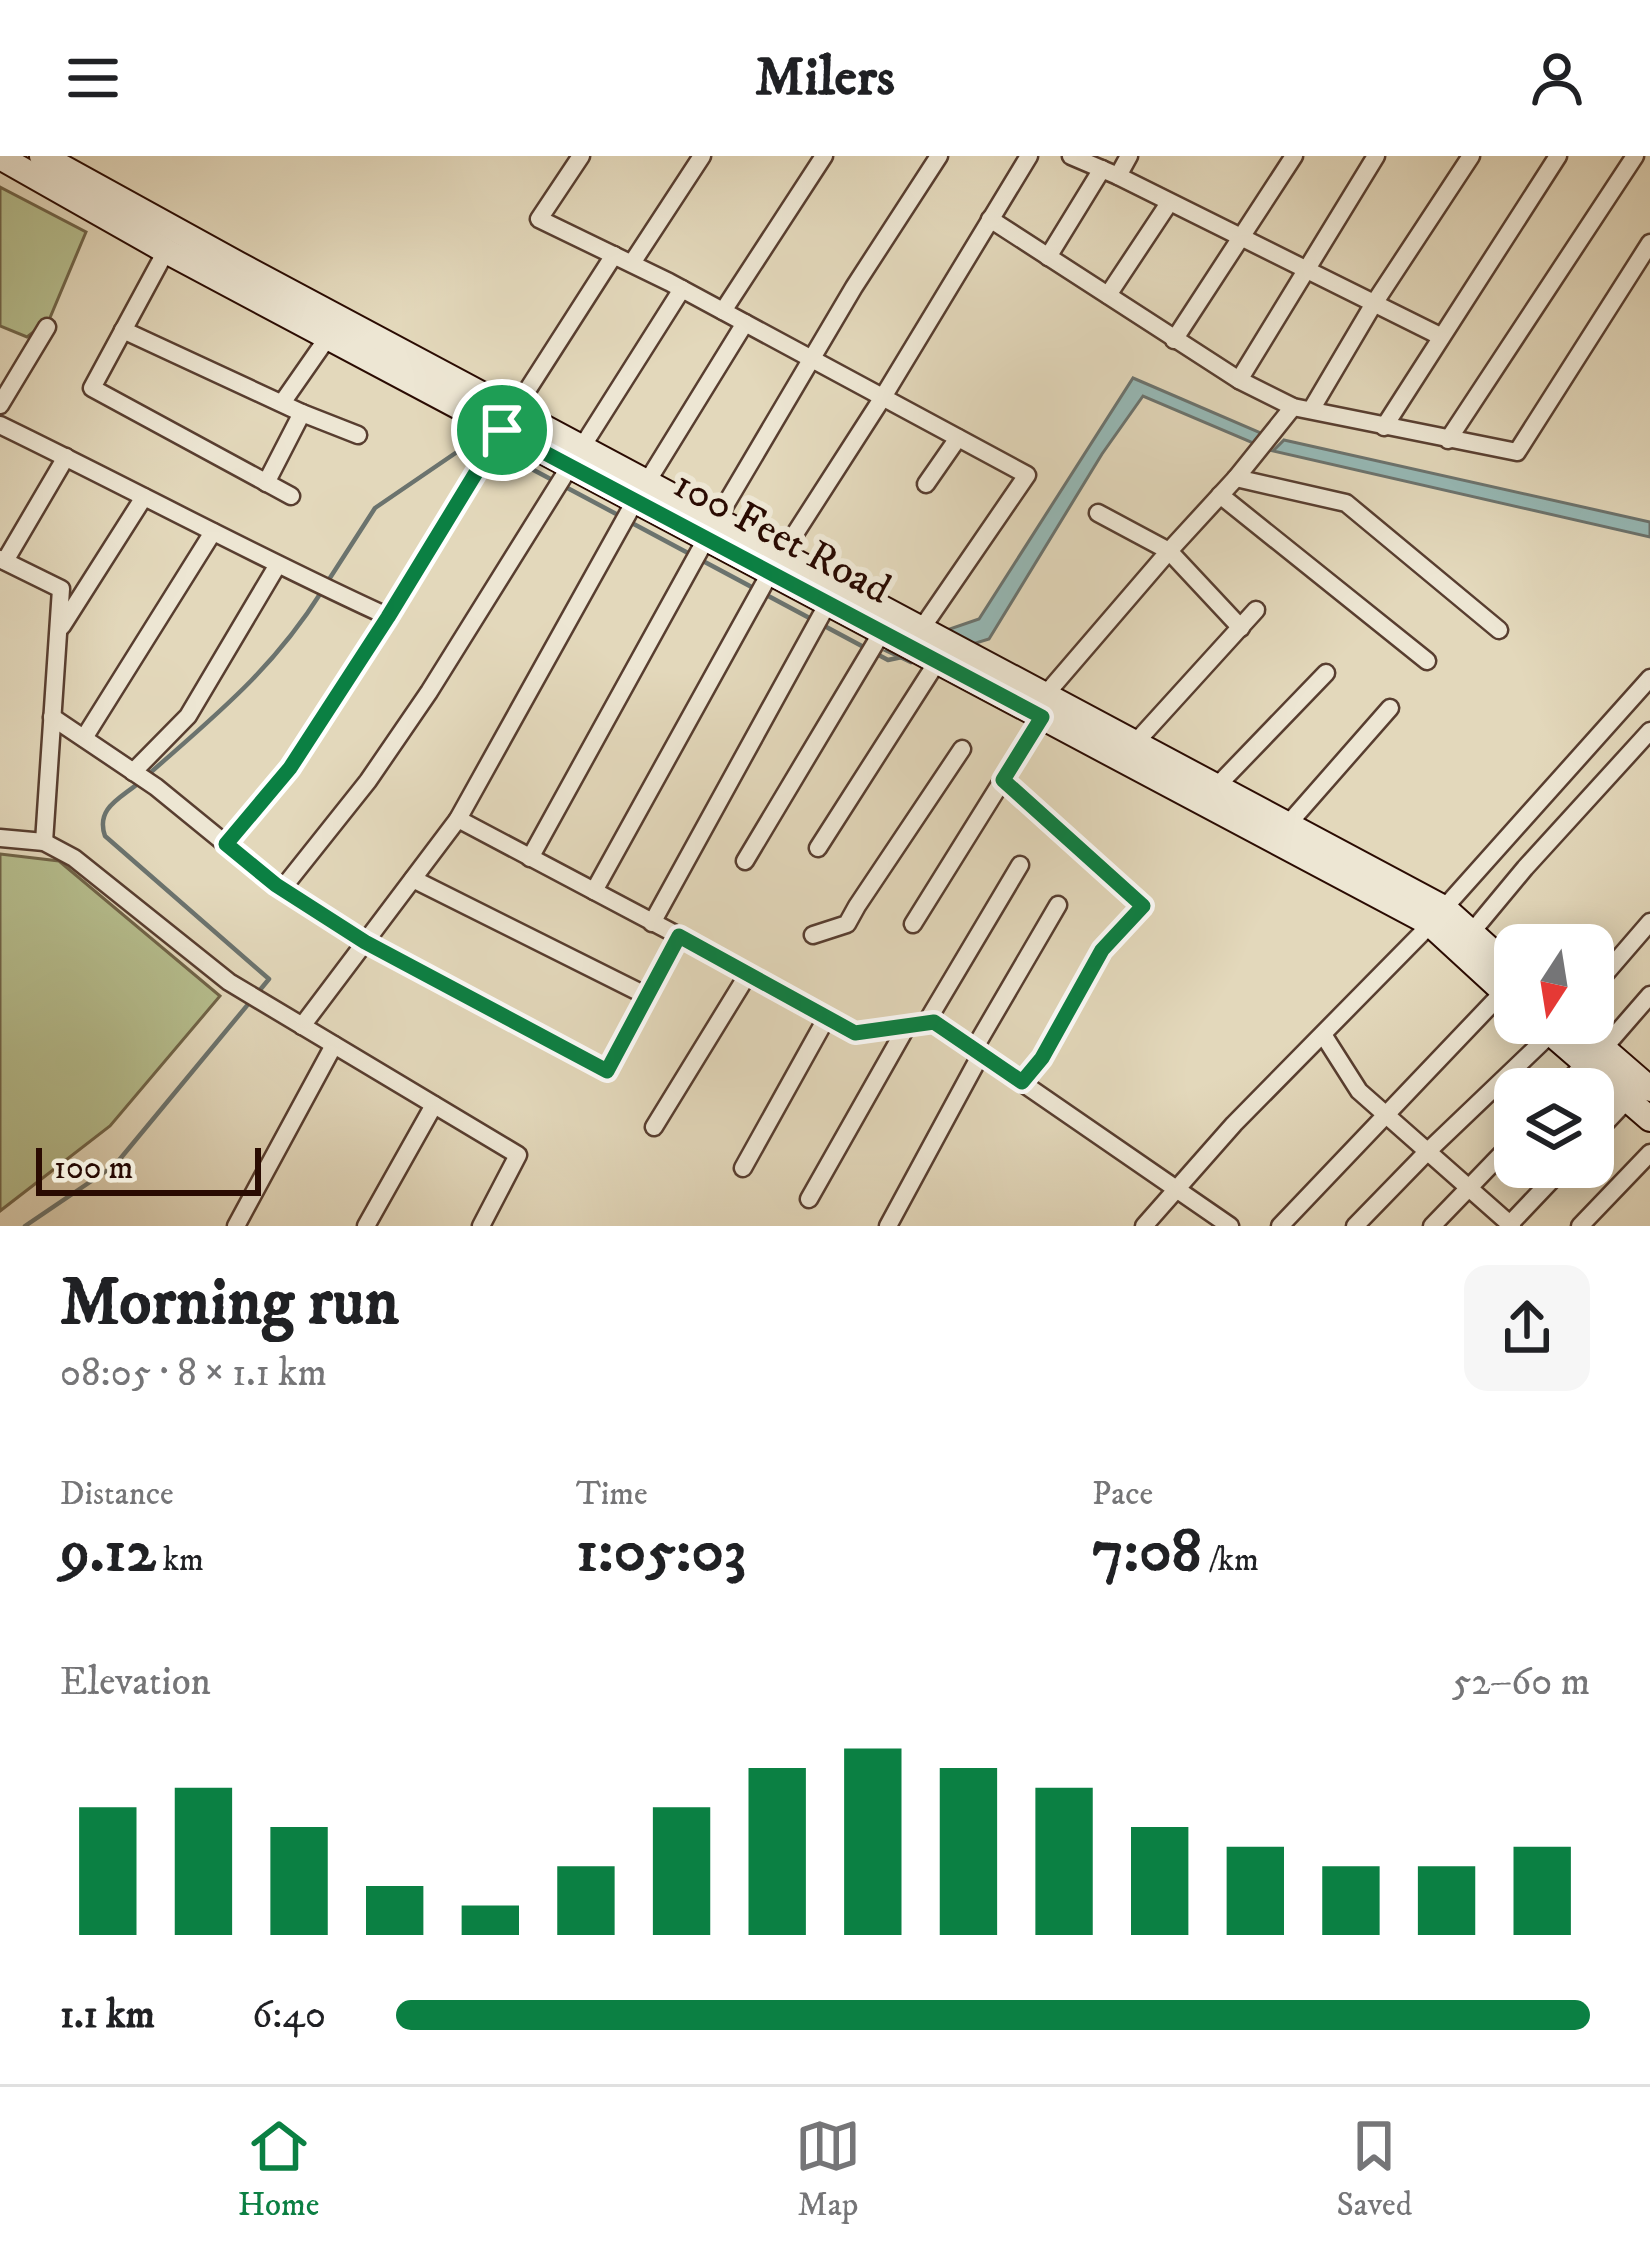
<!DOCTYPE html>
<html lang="en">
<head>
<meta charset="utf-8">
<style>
	:root { --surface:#fff; --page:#f6f6f6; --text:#202124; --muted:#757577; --line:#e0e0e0; --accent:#0b8043 }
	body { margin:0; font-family:"IM FELL DW Pica",serif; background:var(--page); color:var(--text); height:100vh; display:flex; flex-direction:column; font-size:45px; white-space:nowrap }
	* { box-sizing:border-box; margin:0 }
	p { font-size:39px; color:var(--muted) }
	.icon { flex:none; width:66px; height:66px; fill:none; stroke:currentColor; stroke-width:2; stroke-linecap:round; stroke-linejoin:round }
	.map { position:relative; height:1070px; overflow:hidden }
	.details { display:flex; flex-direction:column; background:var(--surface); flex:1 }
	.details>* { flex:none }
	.needle { width:78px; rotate:192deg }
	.fabs { position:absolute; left:1494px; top:768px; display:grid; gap:24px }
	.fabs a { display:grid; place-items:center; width:120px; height:120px; border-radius:24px; background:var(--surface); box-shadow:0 6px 30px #0003; font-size:60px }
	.scale { position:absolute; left:36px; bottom:30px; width:225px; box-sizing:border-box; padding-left:12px; border:6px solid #2a0b02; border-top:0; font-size:33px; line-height:42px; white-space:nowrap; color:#2a0b02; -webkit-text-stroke:9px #ede6d3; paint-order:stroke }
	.pin { position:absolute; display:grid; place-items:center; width:102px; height:102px; color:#fff; margin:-51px; border:6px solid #fff; border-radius:50%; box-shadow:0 3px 12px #0007 }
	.round { display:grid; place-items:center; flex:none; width:126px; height:126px; border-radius:24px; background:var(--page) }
	.head { display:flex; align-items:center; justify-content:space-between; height:204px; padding:0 60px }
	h1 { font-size:66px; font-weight:700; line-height:90px }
	.stats { display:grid; grid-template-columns:repeat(3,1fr); gap:18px; height:204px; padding:12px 60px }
	.stats div { display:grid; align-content:center }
	.stats b { font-size:60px; font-weight:700 }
	.stats small { font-size:33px; font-weight:400 }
	.stats p { font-size:33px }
	.chart { height:336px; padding:24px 60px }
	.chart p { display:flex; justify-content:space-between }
	.chart svg { width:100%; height:216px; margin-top:12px; stroke:var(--accent); stroke-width:6 }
	ul { padding:0 60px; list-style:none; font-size:39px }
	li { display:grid; grid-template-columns:192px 144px 1fr; align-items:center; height:90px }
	li i { height:30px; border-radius:15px; background:var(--accent) }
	header { display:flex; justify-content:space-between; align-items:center; height:156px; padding:0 60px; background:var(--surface); font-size:54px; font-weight:700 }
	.tabs { display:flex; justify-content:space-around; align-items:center; height:168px; border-top:3px solid var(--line); background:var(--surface); font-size:33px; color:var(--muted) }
	.tabs a { display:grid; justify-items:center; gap:6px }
	.tabs .selected { color:var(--accent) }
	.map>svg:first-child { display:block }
</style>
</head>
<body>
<header><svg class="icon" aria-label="menu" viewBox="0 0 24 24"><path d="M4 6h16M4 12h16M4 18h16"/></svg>Milers<svg class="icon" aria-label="person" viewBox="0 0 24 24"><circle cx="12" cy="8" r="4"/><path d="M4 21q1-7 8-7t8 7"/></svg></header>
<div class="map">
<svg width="1650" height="1070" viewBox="0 0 1650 1070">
	<rect width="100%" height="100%" fill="#e3d8bb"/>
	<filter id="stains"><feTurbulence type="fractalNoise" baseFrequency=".00167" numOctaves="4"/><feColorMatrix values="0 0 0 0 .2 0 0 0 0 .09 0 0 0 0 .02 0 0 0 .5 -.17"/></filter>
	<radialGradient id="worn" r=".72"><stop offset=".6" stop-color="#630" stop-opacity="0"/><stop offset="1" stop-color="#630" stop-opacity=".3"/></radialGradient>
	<!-- green -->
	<g fill="#b6be8e" stroke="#706448" stroke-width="3">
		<path d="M0,31L86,76L49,164L27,181L0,170Z"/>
		<path d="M0,698L59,705L220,840L110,970L0,1055Z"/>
	</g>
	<!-- water -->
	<g fill="#96b9b6" stroke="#6b736e" stroke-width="3">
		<path d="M1133,222L1261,277L1253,287L1143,240L1102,298L989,483L911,507L886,495L979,463Z"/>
		<path d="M1284,284L1650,366V381L1273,295Z"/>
	</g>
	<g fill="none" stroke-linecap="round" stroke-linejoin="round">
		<!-- stream -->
		<g stroke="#6b736e" stroke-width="4.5">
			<path d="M498,295L620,360"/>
			<path d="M630,366L888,504L902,501"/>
			<path d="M328,425L375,352L476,283L488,290"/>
			<path d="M150,617C217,558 274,512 322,435"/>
			<path d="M25,1070L115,1009L269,823L105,680C95,651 122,642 141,625"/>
		</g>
		<defs>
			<g id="street">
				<path d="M581,0L539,63L669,126L1027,319L922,472"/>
				<path d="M1071,0L1118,20L1440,180"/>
				<path d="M1118,20L1129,0"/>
				<path d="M990,63L1239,224L1293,251L1517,296L1650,87"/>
				<path d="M166,95L92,232L291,340"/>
				<path d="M1048,101L1102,13"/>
				<path d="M632,107L702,0"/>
				<path d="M1108,139L1169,47"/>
				<path d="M723,155L824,0"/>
				<path d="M123,174L302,257L266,327"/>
				<path d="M1174,184L1294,0"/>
				<path d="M1239,224L1376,0"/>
				<path d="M282,247L328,181"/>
				<path d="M0,249L47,171"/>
				<path d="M1311,254L1373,149L1471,0"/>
				<path d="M514,255L614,99"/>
				<path d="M302,257L358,279"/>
				<path d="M0,269C130,332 257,401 389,461L502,274"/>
				<path d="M1384,271L1558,0"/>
				<path d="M1448,284L1635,0"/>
				<path d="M582,291L682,133"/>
				<path d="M1236,322L1346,347L1499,474"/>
				<path d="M647,326L745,167"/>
				<path d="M926,328L958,282"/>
				<path d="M1220,339L1427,505"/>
				<path d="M717,363L854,131L939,0"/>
				<path d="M782,398L883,241L1029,0"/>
				<path d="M0,403L61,433L44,686"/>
				<path d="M5,405L66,301"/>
				<path d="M62,470L144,341"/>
				<path d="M1241,472L1169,395L1236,322L1293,251"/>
				<path d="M1046,538L1169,395L1098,357"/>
				<path d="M52,561L156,631L276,729L365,786L607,915L679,780L458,663"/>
				<path d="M84,582L213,376"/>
				<path d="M1136,586L1256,454"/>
				<path d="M133,616L188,560L277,410"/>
				<path d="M1002,624L1143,750L1102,793L1042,902L1022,926"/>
				<path d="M1218,629L1326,517"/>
				<path d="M1289,667L1390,552"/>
				<path d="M0,682L44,686L74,702L229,826L518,999L481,1070"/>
				<path d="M226,689L290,612L389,461"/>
				<path d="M818,692L937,506"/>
				<path d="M530,702L706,383"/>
				<path d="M745,705L882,476"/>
				<path d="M413,723L647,840"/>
				<path d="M282,733L368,625L429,536L570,310"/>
				<path d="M594,735L770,417"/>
				<path d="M652,767L828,447"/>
				<path d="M913,768L1042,561"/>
				<path d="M1471,777L1525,712L1650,575"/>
				<path d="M813,779L847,768L857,750L962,593"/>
				<path d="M679,780L855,877L934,866L1230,1070"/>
				<path d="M1593,832L1650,766"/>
				<path d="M926,867L1020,709"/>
				<path d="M302,870L458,663L635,345"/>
				<path d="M1324,880L1359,935L1512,1070"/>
				<path d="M974,893L1058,749"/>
				<path d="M1603,893L1650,839"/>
				<path d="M1561,933L1585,907"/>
				<path d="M654,971L748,818"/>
				<path d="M1593,980L1628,943"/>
				<path d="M743,1012L827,861"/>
				<path d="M809,1043L907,870"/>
				<path d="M236,1070L334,889"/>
				<path d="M366,1070L434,949"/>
				<path d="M888,1070L981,898"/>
				<path d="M1144,1070L1234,968L1421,778L1650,522"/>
				<path d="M1280,1070L1503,836"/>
				<path d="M1355,1070L1427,996L1562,867"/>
				<path d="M1432,1070L1515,984"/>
				<path d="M1508,1070L1564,1011"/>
				<path d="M1580,1070L1650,997"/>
			</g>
			<g id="secondary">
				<path d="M42,0L238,108L1444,752L1515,816"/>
				<path d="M0,1L166,95L1429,767L1515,846"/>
				<path d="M1539,867L1650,963"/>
				<path d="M1574,867L1650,933"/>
			</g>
		</defs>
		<!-- street casing -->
		<use href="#street" stroke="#583e30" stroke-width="21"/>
		<!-- secondary casing -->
		<use href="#secondary" stroke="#2a0b02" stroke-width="28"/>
		<!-- street -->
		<use href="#street" stroke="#ede6d3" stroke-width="16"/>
		<!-- secondary -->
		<use href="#secondary" stroke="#ede6d3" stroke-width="24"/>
	</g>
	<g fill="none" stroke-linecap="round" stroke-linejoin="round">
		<defs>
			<path id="route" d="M502,274L1042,561L1003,624L1143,750L1102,794L1042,902L1022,926L934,866L855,877L679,780L607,915L365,786L276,729L226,688L290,612L388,461Z"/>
		</defs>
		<!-- route casing -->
		<use href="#route" stroke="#fff" stroke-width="24"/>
		<!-- route -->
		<use href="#route" stroke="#0b8043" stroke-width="15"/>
	</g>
	<g text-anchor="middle" stroke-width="12" stroke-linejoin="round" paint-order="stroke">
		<!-- street labels -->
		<g font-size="42" fill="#2a0b02" stroke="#ede6d3">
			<text transform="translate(783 379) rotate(28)" y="15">100 Feet Road</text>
		</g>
	</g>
	<rect width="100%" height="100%" filter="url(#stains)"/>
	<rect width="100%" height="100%" fill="url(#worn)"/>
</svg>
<div class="fabs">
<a><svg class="needle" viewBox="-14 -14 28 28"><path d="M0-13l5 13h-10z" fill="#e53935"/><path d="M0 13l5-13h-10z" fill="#757577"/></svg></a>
<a><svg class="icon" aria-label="layers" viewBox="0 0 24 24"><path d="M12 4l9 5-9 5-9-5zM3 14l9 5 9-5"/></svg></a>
</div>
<div class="scale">100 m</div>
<div class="pin" style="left:502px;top:274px;background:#1e9e55"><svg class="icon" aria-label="arrive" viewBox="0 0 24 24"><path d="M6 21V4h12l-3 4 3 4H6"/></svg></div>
</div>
<section class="details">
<div class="head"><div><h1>Morning run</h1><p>08:05 · 8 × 1.1 km</p></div><a class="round"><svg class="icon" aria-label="share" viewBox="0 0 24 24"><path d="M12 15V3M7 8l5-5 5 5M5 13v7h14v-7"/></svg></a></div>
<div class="stats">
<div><p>Distance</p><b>9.12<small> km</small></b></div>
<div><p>Time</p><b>1:05:03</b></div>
<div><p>Pace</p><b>7:08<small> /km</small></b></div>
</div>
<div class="chart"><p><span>Elevation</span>52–60 m</p>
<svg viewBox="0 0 160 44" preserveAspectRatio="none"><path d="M5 44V18M15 44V14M25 44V22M35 44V34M45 44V38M55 44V30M65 44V18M75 44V10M85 44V6M95 44V10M105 44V14M115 44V22M125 44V26M135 44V30M145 44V30M155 44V26"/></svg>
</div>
<ul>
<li><b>1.1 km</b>6:40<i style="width:100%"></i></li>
</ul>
</section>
<nav class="tabs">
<a class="selected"><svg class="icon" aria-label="home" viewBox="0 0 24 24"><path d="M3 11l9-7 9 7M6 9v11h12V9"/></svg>Home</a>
<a><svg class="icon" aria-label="map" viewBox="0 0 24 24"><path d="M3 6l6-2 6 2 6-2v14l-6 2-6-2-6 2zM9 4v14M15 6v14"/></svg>Map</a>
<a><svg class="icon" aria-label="saved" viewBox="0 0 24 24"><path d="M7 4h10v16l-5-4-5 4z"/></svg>Saved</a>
</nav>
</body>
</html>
